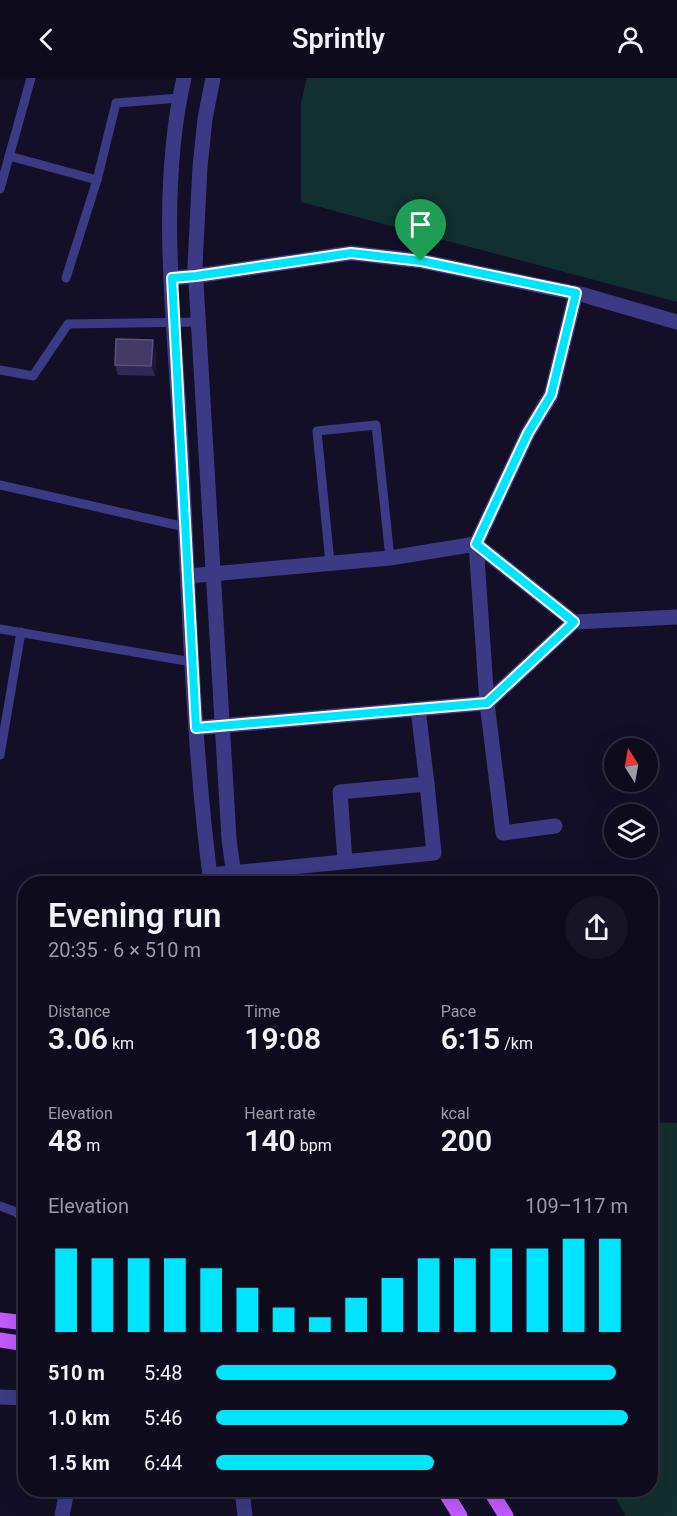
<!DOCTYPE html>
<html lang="en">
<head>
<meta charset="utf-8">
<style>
	:root { --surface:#0e0b1c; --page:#171425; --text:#f1f3f6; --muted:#9b9ba3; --line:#2e2b3b; --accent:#00e5ff }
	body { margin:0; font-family:Roboto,sans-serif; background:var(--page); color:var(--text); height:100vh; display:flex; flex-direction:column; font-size:22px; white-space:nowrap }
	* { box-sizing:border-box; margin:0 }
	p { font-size:20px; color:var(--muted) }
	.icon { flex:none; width:33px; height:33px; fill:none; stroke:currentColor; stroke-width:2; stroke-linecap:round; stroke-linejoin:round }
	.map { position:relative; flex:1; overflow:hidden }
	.drawer { position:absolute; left:18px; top:798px; width:640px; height:621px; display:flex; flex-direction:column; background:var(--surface); border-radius:24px; box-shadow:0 6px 24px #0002,0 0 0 2px var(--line) }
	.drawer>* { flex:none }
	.needle { width:39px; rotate:349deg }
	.buttons { position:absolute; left:604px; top:660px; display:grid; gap:12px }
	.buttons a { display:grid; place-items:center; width:54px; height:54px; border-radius:50%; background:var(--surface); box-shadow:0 6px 24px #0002,0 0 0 2px var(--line); font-size:30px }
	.pin { position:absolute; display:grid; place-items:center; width:51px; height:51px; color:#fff; margin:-62px -26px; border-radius:50% 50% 50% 0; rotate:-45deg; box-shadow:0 0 6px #0007 }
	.pin .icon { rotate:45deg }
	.round { display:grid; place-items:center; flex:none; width:63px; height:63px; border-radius:32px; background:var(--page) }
	.headline { display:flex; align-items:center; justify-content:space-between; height:102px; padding:0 30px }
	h1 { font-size:33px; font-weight:600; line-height:45px }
	.figures { display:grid; grid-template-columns:repeat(3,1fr); gap:9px; height:102px; padding:6px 30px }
	.figures div { display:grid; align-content:center }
	.figures b { font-size:30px; font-weight:600 }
	.figures small { font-size:16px; font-weight:400 }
	.figures p { font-size:16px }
	.chart { height:168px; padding:12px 30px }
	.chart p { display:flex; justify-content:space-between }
	.chart svg { width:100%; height:108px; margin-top:6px; stroke:var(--accent); stroke-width:6 }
	ul { padding:0 30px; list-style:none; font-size:20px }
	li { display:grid; grid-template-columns:96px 72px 1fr; align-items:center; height:45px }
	li i { height:15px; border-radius:8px; background:var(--accent) }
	header { display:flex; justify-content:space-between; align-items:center; height:78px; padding:0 30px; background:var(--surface); font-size:27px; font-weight:600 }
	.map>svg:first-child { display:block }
</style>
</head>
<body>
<header><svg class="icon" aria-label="back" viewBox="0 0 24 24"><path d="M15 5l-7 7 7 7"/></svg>Sprintly<svg class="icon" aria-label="person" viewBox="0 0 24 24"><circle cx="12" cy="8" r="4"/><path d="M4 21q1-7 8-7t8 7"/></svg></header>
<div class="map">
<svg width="677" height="1438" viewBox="0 0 677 1438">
	<rect width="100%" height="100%" fill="#130f26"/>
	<!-- green -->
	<g fill="#12302f">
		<path d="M307,0H677V224L301,124V24Z"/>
		<path d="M651,1044L677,1045V1438H626L611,1412H651Z"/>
	</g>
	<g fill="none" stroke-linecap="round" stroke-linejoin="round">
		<!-- service -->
		<g stroke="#3d3a85" stroke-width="9">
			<path d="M9,78L97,102"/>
			<path d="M0,111L31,0"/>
			<path d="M66,200L97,102L116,25L180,20"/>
			<path d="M0,292L33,298L68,246L199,244"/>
			<path d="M0,407L185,449"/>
			<path d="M330,485L317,353L376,347L390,480"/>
			<path d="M0,551L192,584"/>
			<path d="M0,677L21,554"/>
			<path d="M0,1128L16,1134L26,1144"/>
		</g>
		<!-- minor -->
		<g stroke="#3d3a85" stroke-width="15">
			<path d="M172,200L196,198L351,175L421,183L584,217L677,244"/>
			<path d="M188,498L390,480L476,466L574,544"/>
			<path d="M418,631L427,706"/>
			<path d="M196,650L487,625L574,544L677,539"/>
			<path d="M555,748L503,755L487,625L476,466L528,355L551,317L576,215"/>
			<path d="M210,797L434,775L427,706L340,714L345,784"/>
			<path d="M0,1319L26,1320"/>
			<path d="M242,1412L245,1438"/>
			<path d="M62,1438L67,1412"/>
		</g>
		<!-- tertiary -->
		<g stroke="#3d3a85" stroke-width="15">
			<path d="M184,0C157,117 175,247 181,366C189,513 192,660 211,806"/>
			<path d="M213,0L205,41L200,89L195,188L229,761L235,806"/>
		</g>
		<!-- primary -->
		<g stroke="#c25bff" stroke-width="15">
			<path d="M0,1242L26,1245"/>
			<path d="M0,1262L26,1266"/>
			<path d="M444,1412L460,1438"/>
			<path d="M490,1412L506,1438"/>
		</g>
	</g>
	<!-- wall -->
	<path fill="#312854" d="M156,272L155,298L118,297L115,287Z"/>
	<!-- shaded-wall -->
	<path fill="#1d163a" d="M153,262L156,272L155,298L151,288Z"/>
	<!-- building -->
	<path fill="#433a66" stroke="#5a527e" stroke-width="1.5" d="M116,261L153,262L151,288L115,287Z"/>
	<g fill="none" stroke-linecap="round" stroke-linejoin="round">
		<defs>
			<path id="route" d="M351,175L421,183L576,215L551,317L528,355L476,466L574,544L487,625L196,650L172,200L196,198Z"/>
		</defs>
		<!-- route casing -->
		<use href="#route" stroke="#fff" stroke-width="12"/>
		<!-- route -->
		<use href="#route" stroke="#00e5ff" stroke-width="8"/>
	</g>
</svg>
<div class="buttons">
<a><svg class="needle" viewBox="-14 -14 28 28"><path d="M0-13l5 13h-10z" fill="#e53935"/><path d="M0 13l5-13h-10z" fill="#9b9ba3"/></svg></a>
<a><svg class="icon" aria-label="layers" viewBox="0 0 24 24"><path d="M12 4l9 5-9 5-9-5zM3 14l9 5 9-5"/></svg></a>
</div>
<div class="pin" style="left:421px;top:183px;background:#1e9e55"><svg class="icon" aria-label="arrive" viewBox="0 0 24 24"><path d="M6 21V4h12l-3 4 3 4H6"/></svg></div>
<section class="drawer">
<div class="headline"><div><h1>Evening run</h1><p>20:35 · 6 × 510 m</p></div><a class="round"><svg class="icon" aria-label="share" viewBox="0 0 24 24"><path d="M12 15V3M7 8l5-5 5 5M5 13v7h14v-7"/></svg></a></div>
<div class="figures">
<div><p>Distance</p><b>3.06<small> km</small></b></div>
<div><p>Time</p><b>19:08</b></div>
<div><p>Pace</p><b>6:15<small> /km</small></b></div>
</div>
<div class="figures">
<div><p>Elevation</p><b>48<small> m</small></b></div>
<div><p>Heart rate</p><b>140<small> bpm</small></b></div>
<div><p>kcal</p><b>200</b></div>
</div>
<div class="chart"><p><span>Elevation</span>109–117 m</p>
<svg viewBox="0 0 160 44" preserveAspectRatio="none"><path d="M5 44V10M15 44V14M25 44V14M35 44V14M45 44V18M55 44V26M65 44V34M75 44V38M85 44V30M95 44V22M105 44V14M115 44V14M125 44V10M135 44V10M145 44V6M155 44V6"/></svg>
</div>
<ul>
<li><b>510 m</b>5:48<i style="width:97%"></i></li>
<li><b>1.0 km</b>5:46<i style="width:100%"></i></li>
<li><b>1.5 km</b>6:44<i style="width:53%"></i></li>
</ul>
</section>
</div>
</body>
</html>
